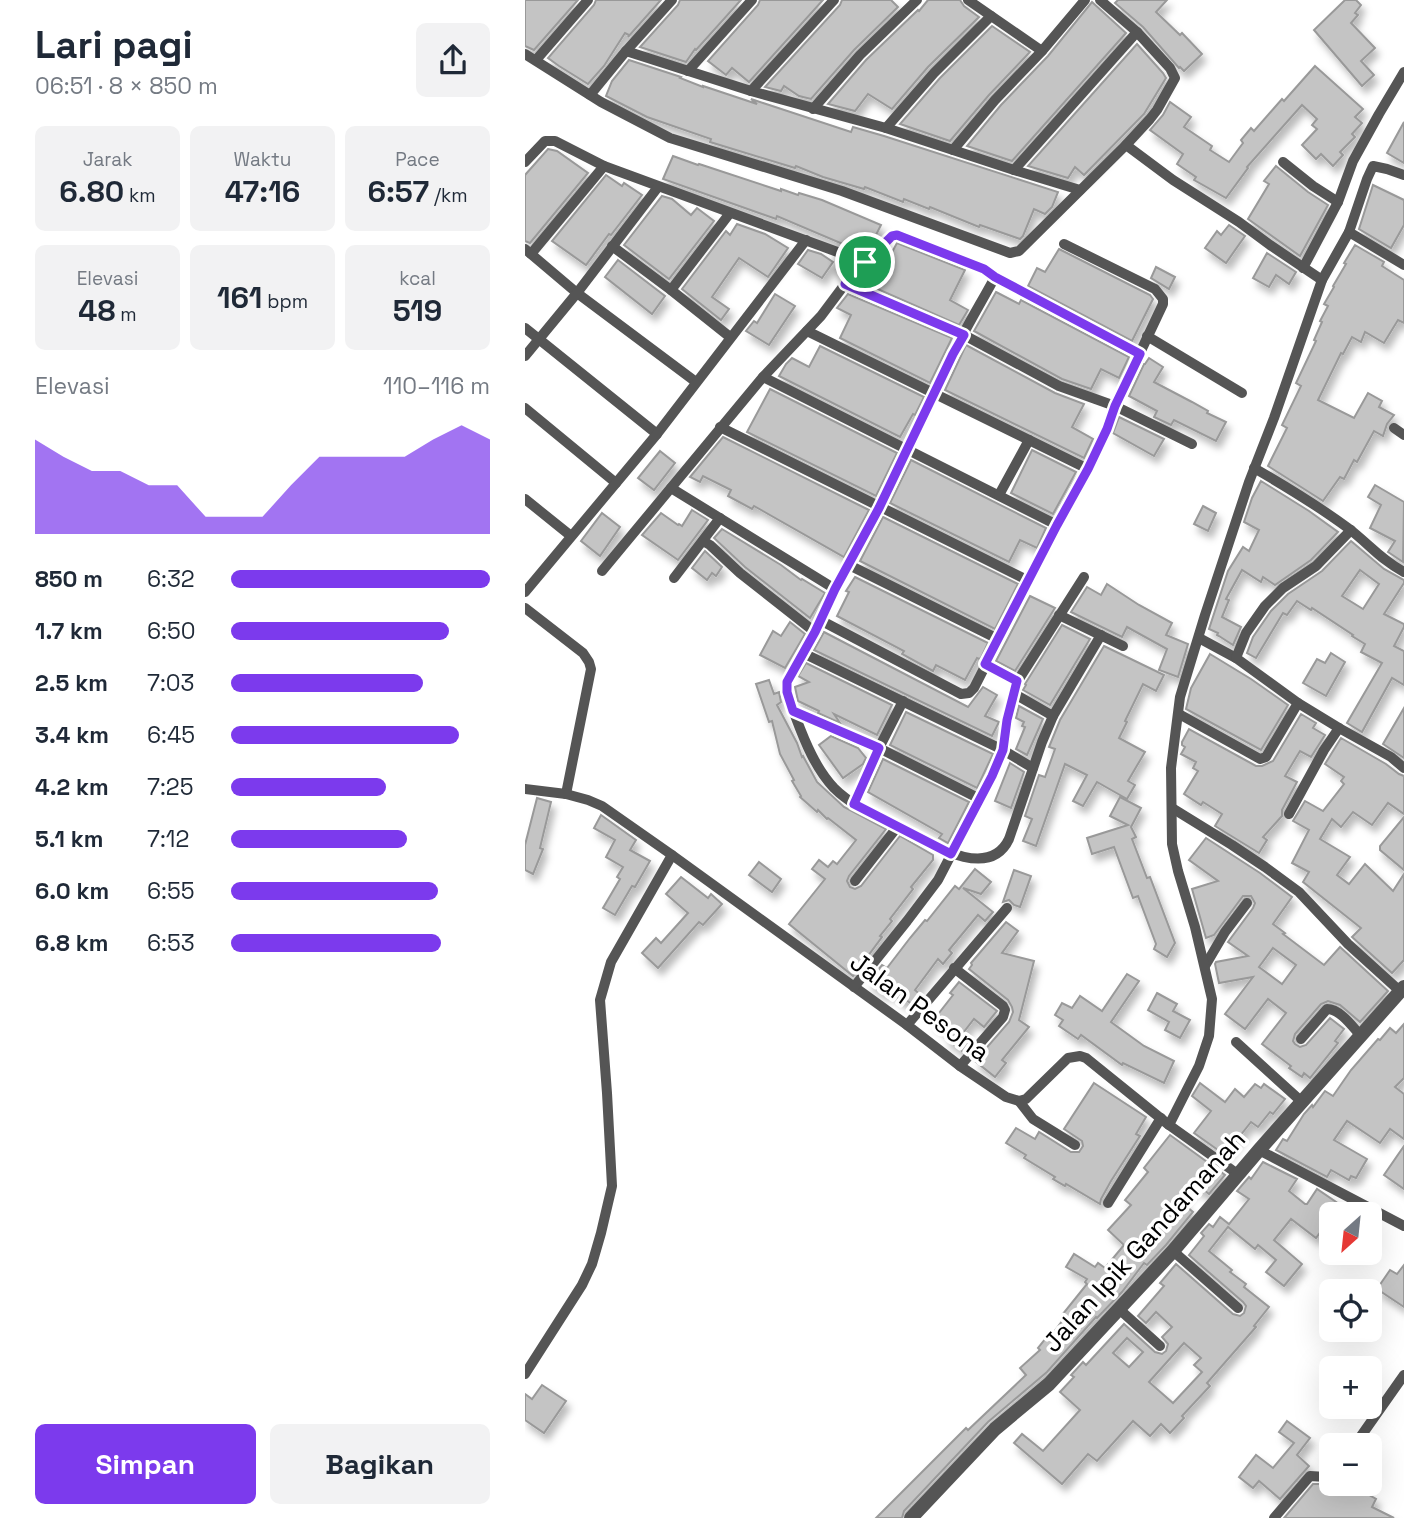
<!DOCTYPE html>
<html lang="id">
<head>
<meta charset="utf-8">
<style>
	:root { --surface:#fff; --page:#f2f2f3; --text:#1f2937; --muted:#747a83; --accent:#7c3aed }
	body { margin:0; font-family:"Space Grotesk",sans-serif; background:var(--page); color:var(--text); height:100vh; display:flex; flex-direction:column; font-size:26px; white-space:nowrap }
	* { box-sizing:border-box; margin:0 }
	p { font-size:23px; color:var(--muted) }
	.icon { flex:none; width:38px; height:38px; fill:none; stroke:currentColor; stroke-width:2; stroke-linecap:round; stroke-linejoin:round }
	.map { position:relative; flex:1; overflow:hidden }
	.drawer { display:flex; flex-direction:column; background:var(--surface); width:525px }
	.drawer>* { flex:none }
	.needle { width:46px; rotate:207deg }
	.tools { position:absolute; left:794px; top:1202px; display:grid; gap:14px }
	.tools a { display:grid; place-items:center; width:63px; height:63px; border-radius:10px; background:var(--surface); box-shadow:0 7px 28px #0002; font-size:35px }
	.pin { position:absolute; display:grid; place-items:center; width:60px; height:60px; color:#fff; margin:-30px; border:4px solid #fff; border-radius:50%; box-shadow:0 2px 7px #0007 }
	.round { display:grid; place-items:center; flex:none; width:74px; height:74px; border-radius:10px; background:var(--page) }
	.summary { display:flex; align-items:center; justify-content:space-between; height:119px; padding:0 35px }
	h1 { font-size:38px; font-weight:800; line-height:52px }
	.metrics { display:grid; grid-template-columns:repeat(3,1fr); gap:10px; height:119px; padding:7px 35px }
	.metrics div { display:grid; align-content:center; border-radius:10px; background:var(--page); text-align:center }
	.metrics b { font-size:30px; font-weight:800 }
	.metrics small { font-size:19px; font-weight:400 }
	.metrics p { font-size:19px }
	.chart { height:196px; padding:14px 35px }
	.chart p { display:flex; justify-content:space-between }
	.chart svg { width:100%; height:126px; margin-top:7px; fill:var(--accent); opacity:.7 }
	.action { display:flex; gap:14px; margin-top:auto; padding:14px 35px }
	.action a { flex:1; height:80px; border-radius:10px; background:var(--accent); color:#fff; font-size:28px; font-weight:800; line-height:80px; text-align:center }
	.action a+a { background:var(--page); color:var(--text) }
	ul { padding:0 35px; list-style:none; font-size:23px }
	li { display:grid; grid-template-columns:112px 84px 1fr; align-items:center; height:52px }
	li i { height:18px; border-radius:9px; background:var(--accent) }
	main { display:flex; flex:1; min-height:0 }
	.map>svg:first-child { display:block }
</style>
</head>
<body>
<main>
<section class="drawer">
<div class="summary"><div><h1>Lari pagi</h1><p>06:51 · 8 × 850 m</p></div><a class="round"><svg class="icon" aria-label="share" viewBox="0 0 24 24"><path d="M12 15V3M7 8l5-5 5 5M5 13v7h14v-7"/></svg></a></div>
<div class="metrics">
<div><p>Jarak</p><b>6.80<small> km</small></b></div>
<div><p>Waktu</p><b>47:16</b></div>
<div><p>Pace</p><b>6:57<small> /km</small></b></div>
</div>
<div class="metrics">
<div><p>Elevasi</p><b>48<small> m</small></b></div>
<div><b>161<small> bpm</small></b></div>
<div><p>kcal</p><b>519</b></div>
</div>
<div class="chart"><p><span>Elevasi</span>110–116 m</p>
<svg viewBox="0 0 160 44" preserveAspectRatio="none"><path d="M0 44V11L10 17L20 22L30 22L40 27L50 27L60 38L70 38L80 38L90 27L100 17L110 17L120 17L130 17L140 11L150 6L160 11V44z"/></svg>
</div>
<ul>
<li><b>850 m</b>6:32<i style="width:100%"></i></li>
<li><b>1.7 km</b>6:50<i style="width:84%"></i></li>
<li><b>2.5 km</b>7:03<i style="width:74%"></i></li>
<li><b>3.4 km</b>6:45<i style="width:88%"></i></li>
<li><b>4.2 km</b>7:25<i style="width:60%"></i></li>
<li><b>5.1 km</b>7:12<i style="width:68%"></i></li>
<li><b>6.0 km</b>6:55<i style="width:80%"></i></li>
<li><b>6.8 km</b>6:53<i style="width:81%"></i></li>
</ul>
<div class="action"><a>Simpan</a><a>Bagikan</a></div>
</section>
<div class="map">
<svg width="879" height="1518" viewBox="0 0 879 1518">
	<defs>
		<filter id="shadow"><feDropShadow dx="4" dy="7" stdDeviation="3.5" flood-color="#0004"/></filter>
	</defs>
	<rect width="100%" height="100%" fill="#fff"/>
	<!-- building -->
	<g fill="#c4c4c4" stroke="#999" stroke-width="2" fill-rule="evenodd" filter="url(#shadow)">
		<path d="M0,0H53L9,50L0,46Z"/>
		<path d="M71,0H136L103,37L104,35L100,33L79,66L63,84L34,66L23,58L69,5Z"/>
		<path d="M155,0H216L171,50L170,49L161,62L115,47L153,5Z"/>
		<path d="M235,0H298L224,82L207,68L201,75L183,61L233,5Z"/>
		<path d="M317,0H366L373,7L329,50L286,99L274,96L259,86L256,91L240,87L315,5Z"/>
		<path d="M403,0H435L439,6L454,17L403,67L367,109L343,94L330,111L303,104L341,60L393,10L394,11Z"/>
		<path d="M593,0H642L631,12L655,35L657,33L677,54L659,71L655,67L654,68L618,27L590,3Z"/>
		<path d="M820,0H831L836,5L830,13L833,15L826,23L850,48L836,61L849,75L837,86L789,30Z"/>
		<path d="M567,2L601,33L487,161L442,146L476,105L523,56Z"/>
		<path d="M467,26L505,52L464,95L425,141L375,124L415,78Z"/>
		<path d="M612,44L638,73L641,78L619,114L559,175L550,167L543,178L503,166Z"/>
		<path d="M104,60L156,77L155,78L178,87V86L232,104L226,99L326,132L328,127L359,136L533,192L527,207L520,214L509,209L498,236L495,239L455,225L454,227L405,207L404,209L379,199L378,202L340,187L339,189L298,177L271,166L270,168L185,142L186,139L122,117L81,96L87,81Z"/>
		<path d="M790,66L838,109L830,117L837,123L827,134L830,137L815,152L818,155L808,166L796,154L791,159L777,145L792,129L787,125L792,119L777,105L722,167L723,168L701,198L669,180L671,177L652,164L658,154L625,130L638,115L645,102L666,117L659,127L687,146L685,150L704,162L718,143L716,140L726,128L729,131L757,99L759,101Z"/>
		<path d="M879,122V163L862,153Z"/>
		<path d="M23,149L32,151L63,173L5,243L0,241V175Z"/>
		<path d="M148,156L173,165L174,164L256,191V189L273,195L274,193L297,200L356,225L345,247L339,253L252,216L251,219L138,179Z"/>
		<path d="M751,166L783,192L803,205L775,256L723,219L744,184L739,181Z"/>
		<path d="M81,175L97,186L99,183L117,195L86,235L84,234L61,265L27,241Z"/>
		<path d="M848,185L879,200V225L866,248L834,229Z"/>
		<path d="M137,196L147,199L166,215L172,208L189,221L144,279L99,245Z"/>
		<path d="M212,224L240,234L263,248L243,277L214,258L187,297L204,309L196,320L157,289L201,231L205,235Z"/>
		<path d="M704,225L720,236L701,263L680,248L692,231L696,235Z"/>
		<path d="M372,243L440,270L425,300L443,310L434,325L348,287Z"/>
		<path d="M830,245L859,262L857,266L879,280V323L873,320L859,343L840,332L836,342L827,337L818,354L816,353L793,400L829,418L843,393L857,401L854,407L869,415L862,424L858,436L849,431L832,462L829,460L819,479L815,477L798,501L743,466L762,428L757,425L776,386L771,383L791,341L789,340L797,322L795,321L803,306L799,304L809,287L808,286L821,264L819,263Z"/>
		<path d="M534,249L625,295L628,299L607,341L503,286L512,268L520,272Z"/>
		<path d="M283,250L296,254L308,262L297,278L273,264Z"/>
		<path d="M742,253L771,272L764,284L751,275L744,287L728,278Z"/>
		<path d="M93,260L140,296L127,314L80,277Z"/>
		<path d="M631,267L650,277L644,289L626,278Z"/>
		<path d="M471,292L494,304L496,300L604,357L594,378L576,369L566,389L537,379L449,331Z"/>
		<path d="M250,294L270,306L244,345L221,331L229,321L232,323Z"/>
		<path d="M323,294L427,338L405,383L315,338L326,315L312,308Z"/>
		<path d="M441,345L530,393L559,404L547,427L568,439L559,458L420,390Z"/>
		<path d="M295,346L399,397L390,415L388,414L375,437L254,376L261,364L267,358L284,367Z"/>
		<path d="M624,358L638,367L629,382L667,402L683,411L682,413L701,422L691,441L649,420L646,425L629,417L632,411L604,396L619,364H620Z"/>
		<path d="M245,389L372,453L351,496L222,432Z"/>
		<path d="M594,417L639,439L629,456L588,433Z"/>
		<path d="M198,437L344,510L319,557L229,506L227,509L203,496L206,490L178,476L175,482L165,477Z"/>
		<path d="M507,450L551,472L528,514L486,493Z"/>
		<path d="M135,451L150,463L129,490L113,478Z"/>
		<path d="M386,460L521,528L512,548L495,540L484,562L365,503Z"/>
		<path d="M736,481L784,511L813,532L786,560L750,585L738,577L736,582L717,570L701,599L704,600L697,617L716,627L708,645L694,636L692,635L693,633L684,629L703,571L718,547L724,551L734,530L719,522L727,498Z"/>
		<path d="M850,485L879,502L878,562L863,552L870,541L845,528L856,505L843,497Z"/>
		<path d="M678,506L691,513L683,531L669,524Z"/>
		<path d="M167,510L183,520L153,560L117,535L136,513L153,525L154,524L157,526Z"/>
		<path d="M77,513L95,527L75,556L56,541Z"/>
		<path d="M358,517L493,584L470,629L335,561Z"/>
		<path d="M197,529L256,565L276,580L277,579L300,593L285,618L220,567L189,538Z"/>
		<path d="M826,541L859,569L879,580V583L859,614L879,624V627L869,646L879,651V685L867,678L837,732L822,723L857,663L836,652L840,644L827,636L828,635L787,608L786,610L772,601L762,615L758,613L731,658L722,653L728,637L746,611L763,594L797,571ZM835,570L854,584L838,609L817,596Z"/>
		<path d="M180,551L197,567L191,576L187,573L182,580L167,568Z"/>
		<path d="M330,577L463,643L456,658L454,659L452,658L440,680L411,665L408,671L377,654L379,651L312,616L324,592L321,591Z"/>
		<path d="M582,584L614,605L647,623L641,635L663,644L653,677L634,670L642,649L602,627L597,637L546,612L562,587L576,595Z"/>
		<path d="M505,596L530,608L490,671L471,661Z"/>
		<path d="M265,622L280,634L260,668L235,655L248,631L256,636Z"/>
		<path d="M537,625L565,639L525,705L498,690L501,685L500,684Z"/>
		<path d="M299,632L443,707L458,687L472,695L460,716L474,722L467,736L289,650Z"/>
		<path d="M579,646L639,675L631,691L618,684L600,721L602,722L594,738L620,752L603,781L610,785L602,799L572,782L558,806L548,801L562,775L540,764L511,846L498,841L507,819L500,816L514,775L520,777L530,749L524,747L535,720Z"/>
		<path d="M806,653L820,662L801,696L778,683L792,659L800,663Z"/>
		<path d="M685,654L726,679L763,705L736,750L661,709L666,688Z"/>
		<path d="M281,663L367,705L352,735L309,714L315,723L293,713L294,711L273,701L270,687L284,682L273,676Z"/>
		<path d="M244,680L249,694L254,692L256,702L252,705L272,743L277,757L278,756L292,782L319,807L361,829L324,876L322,881L325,887L330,889L336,886L375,836L408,855V860L386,887L388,889L365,919L367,921L355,936L357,937L328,976L264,924L300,879L287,869L294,860L303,867L308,861L312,864L331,840L303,818L302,819L293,810L292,812L275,797L276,796L267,781L269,780L255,754L247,721L244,722L231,684Z"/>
		<path d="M494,706L518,719L502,755L491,749L500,727L497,726L499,722L491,718Z"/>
		<path d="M879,708V758L858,744Z"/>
		<path d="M381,712L468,754L452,788L365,745Z"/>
		<path d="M776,714L791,723L788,728L800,735L786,757L775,751L760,776L772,782L757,810V816L738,837L742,840L734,853L690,826L697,814L678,802L676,805L659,794L673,771L668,768L671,762L656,754L660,747L657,745V742L664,729L731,766H737L748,761Z"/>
		<path d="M306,736L333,748L341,758L338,764L318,778L294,745Z"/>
		<path d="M816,738L861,764L874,774L879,776V814L863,803L847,825L828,812L816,827L807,819L795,839L825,857L812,875L824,884L840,864L868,891L879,874V960L867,973L827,937L836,928L778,882L784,872L767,863L784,830L768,821L780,801L798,811L819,784L816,781L819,777L800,764Z"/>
		<path d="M358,759L444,802L423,843L414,838L417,834L343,792Z"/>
		<path d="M485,763L499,772L486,808L470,801Z"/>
		<path d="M595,797L616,808L606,827L611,837L607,839L622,878L625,877L650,943L642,957L629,949L631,944L613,896L608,898L589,847L567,854L562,838L603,825L585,816Z"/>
		<path d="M12,798L26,802L15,848L18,849L8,874L0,870V845Z"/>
		<path d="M76,815L111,840L105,850L125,861L110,887L107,886L90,915L78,908L95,879L92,877L98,867L81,857L90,840L69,828Z"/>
		<path d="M879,817V870L855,850V846Z"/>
		<path d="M681,838L735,873L767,897L748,924L760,933L758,934L799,965L815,947L863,991L835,1022L815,1005L803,1001L796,1004L770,1034L768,1041L770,1044L775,1047L781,1045L805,1018L819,1029L810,1041L813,1043L785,1078L779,1073L777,1077L764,1068L766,1066L737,1044L761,1013L743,999L720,1029L700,1014L728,977L694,983L690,964L691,962L723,956L703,942L728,908L730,903L726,896H718L689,935L681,938L667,889L693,881L664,860ZM748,948L771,965L757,984L734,967Z"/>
		<path d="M234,862L256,879L247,892L224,875Z"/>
		<path d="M450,869L466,882L456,894L438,888L468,912L460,921L453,915L424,950L427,953L418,964L413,959L390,990L397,996L388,1005L381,1000L379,1003L363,990L360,994L343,982L357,965L362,968L385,938L400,920L402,921L430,886L434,889Z"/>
		<path d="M489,870L506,876L495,907L489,905L484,900L478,902Z"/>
		<path d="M156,877L183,898L186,894L197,904L178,925L174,922L133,968L117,953L131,938L136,943L163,913L141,894Z"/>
		<path d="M481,922L493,931L477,953L509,961L494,1020L504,1027L477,1060L481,1063L470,1077L450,1061L484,1022L488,1012L487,1007L483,1000L444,969L447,965L446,963Z"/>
		<path d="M602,974L614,981L586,1022L619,1046L649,1061L639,1083L598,1063L597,1065L556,1035L553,1039L534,1026L538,1020L530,1015L537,1003L547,1008L555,996L577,1011Z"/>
		<path d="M434,982L472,1011L459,1027L449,1019L435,1037L444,1044L437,1051L420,1038L423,1034L407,1022L428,995L425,993Z"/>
		<path d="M632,993L652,1004L648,1011L665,1020L655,1038L640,1030L644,1022L623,1010Z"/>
		<path d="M879,1024V1078L870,1087L879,1094V1139L865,1129L855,1143L822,1121L809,1140L842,1159L831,1178L826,1176L824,1180L806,1170L802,1177L751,1150L758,1139L762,1141L779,1114L787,1105L788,1107L800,1091L808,1096L826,1070L853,1039L855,1040L865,1028L871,1033Z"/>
		<path d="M569,1083L621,1117L611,1134L615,1136L586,1181L576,1199L575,1204L541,1184L540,1186L528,1179L530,1177L499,1158L501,1155L481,1143L491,1128L510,1139L514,1132L546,1152H554L558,1146L557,1141L539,1129Z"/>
		<path d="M675,1083L700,1102L710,1089L719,1097L730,1084L736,1088L739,1084L760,1099L748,1114L745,1112L733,1127L726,1122L700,1155L669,1133L686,1111L667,1096Z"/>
		<path d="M645,1135L700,1175L684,1194L679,1190L677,1192L669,1185L656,1202L668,1212L641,1245L622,1265L619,1263L597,1292L572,1318L571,1317L522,1372L463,1422L379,1511L377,1518H351L441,1428L443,1430L501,1375L495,1368L515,1350L513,1348L521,1338L523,1340L540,1317L537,1315L562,1284L560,1282L562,1279L541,1267L549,1254L570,1267L573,1263L580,1268L599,1245L583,1230L606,1205L600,1200L623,1172L619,1168Z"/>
		<path d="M879,1146V1189L859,1175Z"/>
		<path d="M738,1162L772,1179L764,1191L780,1204H782L792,1189L817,1206L811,1214H807V1219L806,1218L791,1238L766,1219L749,1240L777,1264L759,1286L741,1272L751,1260L733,1245L730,1249L703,1227L684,1251L707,1270L705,1272L721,1284L719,1287L744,1307L729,1326L731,1327L682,1383L685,1386L657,1416L659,1418L645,1433L636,1424L625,1436L608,1421L572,1461L563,1454L537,1484L489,1443L497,1434L518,1451L555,1410L535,1392L549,1377L546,1375L558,1362L561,1365L599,1324L630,1352L637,1354L641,1351L643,1344L637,1337L647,1327L631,1312L621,1323L613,1316L639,1286L635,1283L651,1264L708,1314L715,1316L719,1313L721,1306L718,1302L664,1255L679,1236L676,1233L684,1224L688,1227L695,1217L704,1224L724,1199L712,1191L724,1177L726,1179ZM602,1338L618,1352L604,1367L588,1353ZM659,1343L676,1358L669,1365L677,1372L648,1403L624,1382Z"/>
		<path d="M879,1265V1307L852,1289L865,1270L872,1274Z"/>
		<path d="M17,1385L41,1401L19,1433L0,1420V1394L7,1399Z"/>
		<path d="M762,1421L785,1438L772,1455L784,1466L755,1499L734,1481L728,1488L714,1477L731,1455L748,1468L769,1443L754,1432Z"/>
		<path d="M788,1484H825L851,1499L847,1507L869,1518H759Z"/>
	</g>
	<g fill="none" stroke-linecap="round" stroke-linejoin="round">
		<!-- minor -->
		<g stroke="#555" stroke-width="10">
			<path d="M443,0L517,51"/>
			<path d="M101,51L226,91L361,128L489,170L555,190"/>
			<path d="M0,54L76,102L145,138L317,191L485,253L494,251L601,145L625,119L632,110L650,78L645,68L612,32L575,0"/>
			<path d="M11,60L63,0"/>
			<path d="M163,71L227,0"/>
			<path d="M226,91L309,0"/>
			<path d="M65,95L101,51L147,0"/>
			<path d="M288,109L335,55L392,0"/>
			<path d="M361,128L409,73L466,16"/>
			<path d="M601,145L648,180L714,222L745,245L797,280"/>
			<path d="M428,150L470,100L517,51L560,0"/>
			<path d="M0,162L20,141H30L79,166L326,257"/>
			<path d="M758,162L788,186L813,202"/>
			<path d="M489,170L612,32"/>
			<path d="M824,232L879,265"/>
			<path d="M539,244L630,289L638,299V304L590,406L667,444"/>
			<path d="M87,246L146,290L205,337"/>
			<path d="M0,249L52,293L171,382"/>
			<path d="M6,254L79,166"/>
			<path d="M778,268L813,202L828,161L854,114L879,72"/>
			<path d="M470,277L615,354"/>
			<path d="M320,284L439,335L534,386L590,406C575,448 554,486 532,525"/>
			<path d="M146,290L205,213"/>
			<path d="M0,328L132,434"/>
			<path d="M282,331L563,469"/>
			<path d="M622,336L717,393"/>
			<path d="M0,356L52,293L133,187"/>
			<path d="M238,377L532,525L449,688L444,693L436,694L295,620"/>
			<path d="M0,408L91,483"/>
			<path d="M195,427L504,581"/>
			<path d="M869,428L879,435"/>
			<path d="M729,468C762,487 793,506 823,528C843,543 856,560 879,572"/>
			<path d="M146,488L310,589"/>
			<path d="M474,495L504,440"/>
			<path d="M0,499L46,536"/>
			<path d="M178,541L185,545L215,573L290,632"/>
			<path d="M324,565L473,639"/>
			<path d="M77,571L238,377L296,316L320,284L367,236L372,235L459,269L470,277C456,303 440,329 427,356C397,418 368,481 336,542C320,572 305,602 290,632C283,646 266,668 262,683C260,695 267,707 271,718C280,742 291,769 309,788C327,806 350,815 372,826C401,841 463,883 484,839L517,742L528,716L576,635"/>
			<path d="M149,578L195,518"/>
			<path d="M0,592L132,434L281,240"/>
			<path d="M0,608L58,653L64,662L66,669L41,794"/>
			<path d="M534,615L598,646"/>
			<path d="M674,638L711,658L773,703L814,728L866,757L879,768"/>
			<path d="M278,653L478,750L508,768"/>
			<path d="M711,658L721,633L740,606L758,588L791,566L826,530"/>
			<path d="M460,664L492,682"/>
			<path d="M488,693L528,716"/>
			<path d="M268,711L354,748L455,799"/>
			<path d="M654,714L735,759L741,757L773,703"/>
			<path d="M0,789L41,794L63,800L77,806L147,855L382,1025L435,1066L481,1097L494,1101L501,1099L543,1058L555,1056L561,1058L644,1125L714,1175"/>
			<path d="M329,804L354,748L378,701"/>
			<path d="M647,808L707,845L740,867L774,892L823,944L876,992"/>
			<path d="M764,814L799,750L814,728"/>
			<path d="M330,881L373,826"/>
			<path d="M680,966L700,932L722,903"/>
			<path d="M429,968L478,1006L480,1010L478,1017L435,1066"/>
			<path d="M329,987L382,921L413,880L467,776L478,750L482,720L492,682L559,577"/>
			<path d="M382,1025L482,908"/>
			<path d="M776,1039L802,1009C815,1009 827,1026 836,1036"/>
			<path d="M711,1042L777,1102"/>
			<path d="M494,1101L508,1119L550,1145"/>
			<path d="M644,1125L674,1066L684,1036L687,999L670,927L653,871L647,844L646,768L655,697L680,615L724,482L749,418L797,280L824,232L842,179L848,166L862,169L879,175"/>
			<path d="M734,1150L879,1226"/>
			<path d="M583,1203L636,1118"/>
			<path d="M648,1251L713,1308"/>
			<path d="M594,1309L635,1346"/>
			<path d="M0,1374L57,1285L67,1264L76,1233L87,1186L82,1093L75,1000L86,962L147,855"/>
			<path d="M829,1446L879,1375"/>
			<path d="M749,1518L785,1476L801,1477L807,1474"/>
		</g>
		<!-- tertiary -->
		<path stroke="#555" stroke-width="14" d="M386,1518L470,1429L524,1384L648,1251L734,1150L879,987"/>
	</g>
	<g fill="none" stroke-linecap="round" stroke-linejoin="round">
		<defs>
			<path id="route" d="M372,235L459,269L470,277L615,354L590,406L582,429L563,469L532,525L460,664L492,681L482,720L478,750L467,776L426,854L329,804L354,748L268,711L262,692V682L290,632L310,589L354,508L428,354L439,335L320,284L362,241L367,236Z"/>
		</defs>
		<!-- route casing -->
		<use href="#route" stroke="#fff" stroke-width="14"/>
		<!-- route -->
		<use href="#route" stroke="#7c3aed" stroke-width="9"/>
	</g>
	<g text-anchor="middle" stroke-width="7" stroke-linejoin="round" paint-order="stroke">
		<!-- street labels -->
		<g font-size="26" fill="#000" stroke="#fff">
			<text transform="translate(395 1007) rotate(36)" y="9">Jalan Pesona</text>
			<text transform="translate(619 1241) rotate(-48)" y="9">Jalan Ipik Gandamanah</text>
		</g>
	</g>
</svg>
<div class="tools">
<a><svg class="needle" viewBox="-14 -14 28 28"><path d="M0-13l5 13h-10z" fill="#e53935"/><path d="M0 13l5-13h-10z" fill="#747a83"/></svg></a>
<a><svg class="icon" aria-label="locate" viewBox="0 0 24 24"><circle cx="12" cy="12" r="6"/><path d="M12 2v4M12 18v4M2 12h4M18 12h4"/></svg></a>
<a>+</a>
<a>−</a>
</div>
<div class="pin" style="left:340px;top:262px;background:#1e9e55"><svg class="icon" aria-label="arrive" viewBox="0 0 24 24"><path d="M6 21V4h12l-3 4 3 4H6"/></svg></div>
</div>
</main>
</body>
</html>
